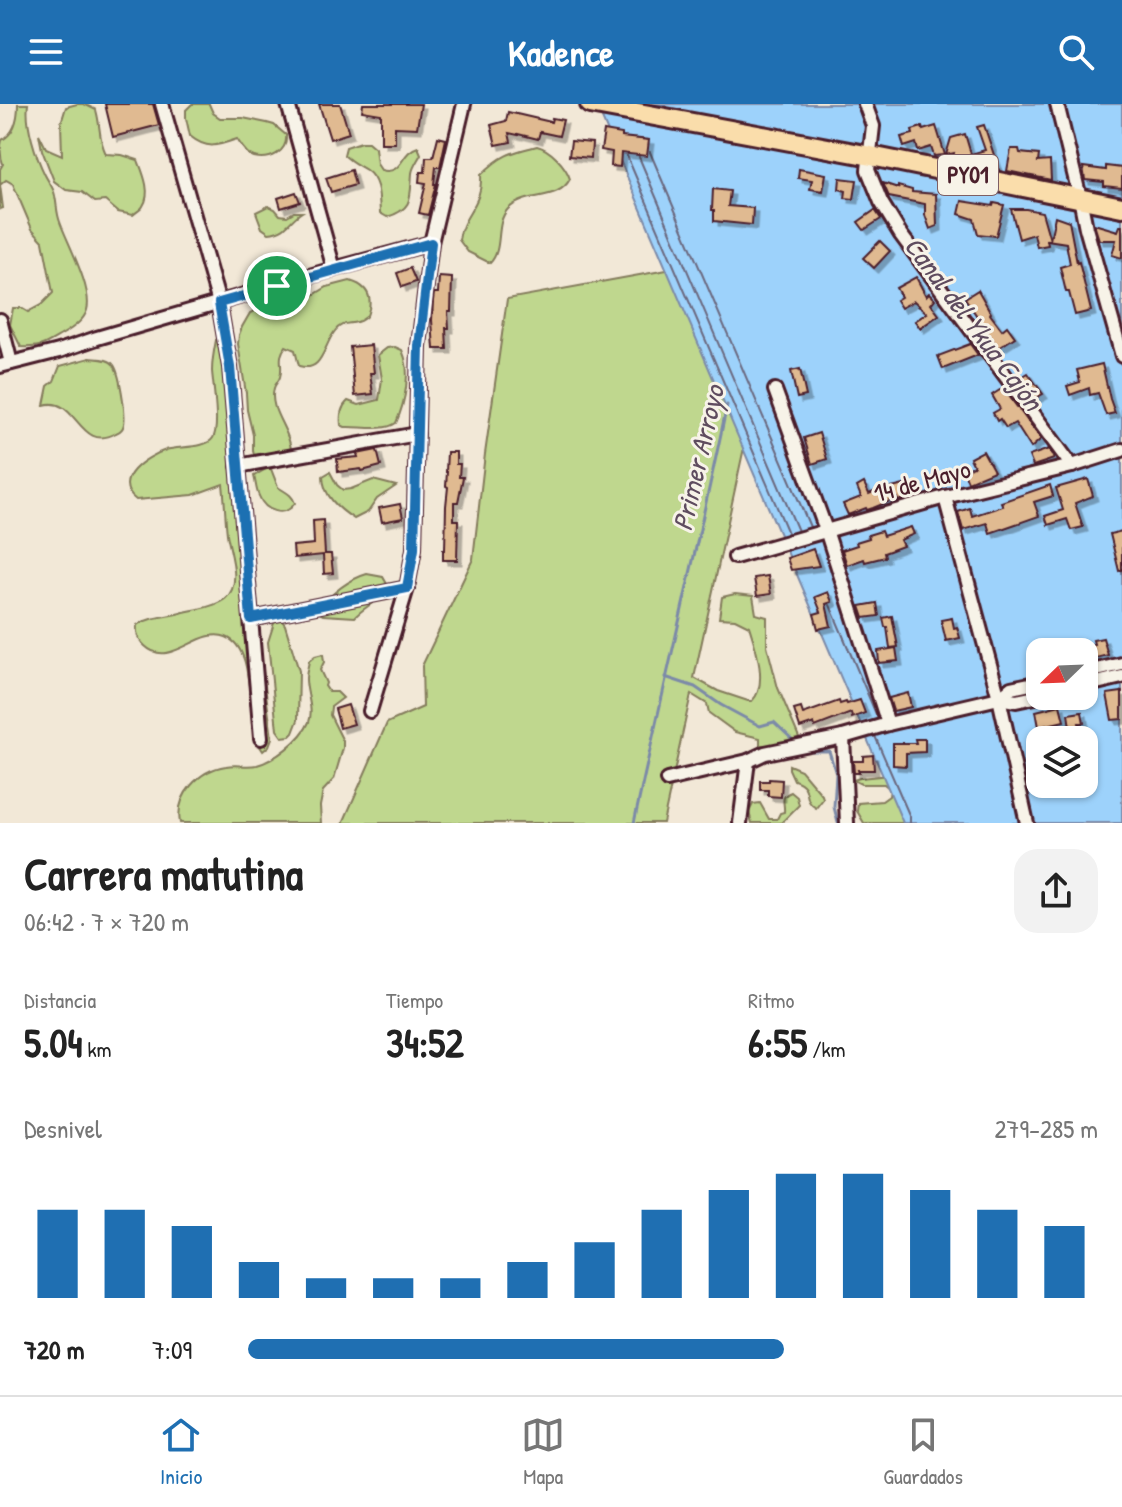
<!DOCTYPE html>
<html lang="es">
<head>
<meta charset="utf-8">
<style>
	:root { --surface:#fff; --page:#f2f2f2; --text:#222; --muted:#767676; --line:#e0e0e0; --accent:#1f6fb2 }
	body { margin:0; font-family:"Patrick Hand",sans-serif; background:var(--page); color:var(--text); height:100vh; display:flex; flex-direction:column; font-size:30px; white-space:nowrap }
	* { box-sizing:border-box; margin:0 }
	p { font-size:26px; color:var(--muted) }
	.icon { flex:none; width:44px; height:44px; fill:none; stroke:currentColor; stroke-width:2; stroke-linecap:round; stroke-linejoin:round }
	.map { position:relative; height:719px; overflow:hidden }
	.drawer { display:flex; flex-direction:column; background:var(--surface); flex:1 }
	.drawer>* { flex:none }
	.needle { width:52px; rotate:247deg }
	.buttons { position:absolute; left:1026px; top:534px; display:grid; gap:16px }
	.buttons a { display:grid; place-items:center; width:72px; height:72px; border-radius:16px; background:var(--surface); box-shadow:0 2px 6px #0004; font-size:40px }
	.pin { position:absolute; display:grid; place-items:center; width:68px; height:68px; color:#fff; margin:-34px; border:4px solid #fff; border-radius:50%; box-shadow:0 2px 8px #0007 }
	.round { display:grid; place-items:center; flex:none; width:84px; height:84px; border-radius:24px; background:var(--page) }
	.summary { display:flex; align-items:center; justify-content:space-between; height:136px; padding:0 24px }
	h1 { font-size:44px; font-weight:700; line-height:60px }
	.stats { display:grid; grid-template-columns:repeat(3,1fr); gap:12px; height:136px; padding:8px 24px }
	.stats div { display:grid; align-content:center }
	.stats b { font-size:40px; font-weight:700 }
	.stats small { font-size:22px; font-weight:400 }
	.stats p { font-size:22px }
	.chart { height:224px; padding:16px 24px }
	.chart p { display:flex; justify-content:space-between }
	.chart svg { width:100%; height:144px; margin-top:8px; stroke:var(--accent); stroke-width:6 }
	ul { padding:0 24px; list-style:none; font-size:26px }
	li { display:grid; grid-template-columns:128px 96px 1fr; align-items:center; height:60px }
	li i { height:20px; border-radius:10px; background:var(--accent) }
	header { display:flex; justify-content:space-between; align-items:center; height:104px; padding:0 24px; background:var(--accent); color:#fff; font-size:36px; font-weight:700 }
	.tabs { display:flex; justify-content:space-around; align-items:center; height:112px; border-top:2px solid var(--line); background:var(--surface); font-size:22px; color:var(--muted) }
	.tabs a { display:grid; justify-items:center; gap:4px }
	.tabs .selected { color:var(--accent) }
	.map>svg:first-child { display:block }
</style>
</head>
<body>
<header><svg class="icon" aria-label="menu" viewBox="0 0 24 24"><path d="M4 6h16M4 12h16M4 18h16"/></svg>Kadence<svg class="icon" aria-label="search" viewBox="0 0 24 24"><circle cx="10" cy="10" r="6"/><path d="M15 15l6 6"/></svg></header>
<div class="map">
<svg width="1122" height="719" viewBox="0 0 1122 719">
	<defs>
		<filter id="shadow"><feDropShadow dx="4.5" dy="4.5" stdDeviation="0" flood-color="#0004"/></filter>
	</defs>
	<rect width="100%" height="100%" fill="#f2e8d7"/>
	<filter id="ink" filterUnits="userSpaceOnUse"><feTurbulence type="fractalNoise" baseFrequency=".0125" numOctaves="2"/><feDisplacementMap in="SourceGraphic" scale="16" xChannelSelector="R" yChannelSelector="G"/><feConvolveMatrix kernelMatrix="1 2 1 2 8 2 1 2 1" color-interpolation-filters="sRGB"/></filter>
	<g filter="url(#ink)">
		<!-- green -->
		<g fill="#bfd78e" stroke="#847b5c" stroke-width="2">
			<path d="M18,0H28C25,20 36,53 45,71C48,77 52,82 54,88C57,97 56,108 60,118C67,138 93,185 87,206C84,217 70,226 61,231C44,241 41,244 21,243L10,221L13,204H21L28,208L41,201L53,189L43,137L32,125L13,80L6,76L0,81L3,104L0,105V65L3,60C0,53 0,43 2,36C15,29 18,14 18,0Z"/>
			<path d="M77,0H84L96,6C101,23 98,34 106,50L122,51L138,56C143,69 152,89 143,102C141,106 136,108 133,111L118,108L105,97L95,98L82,88L66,86L54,77L42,46L39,30L46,44L62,51L61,19L66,3Z"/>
			<path d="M192,0H209L213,9L220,14H243L267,19L274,21L286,31C288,48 270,57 254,53C246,51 241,41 237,35C217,42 207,46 190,32L186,14V6Z"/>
			<path d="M361,38H368L375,44L377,60L381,66C403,72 400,48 418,43L421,50C418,56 413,62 412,69C410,92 414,105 387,113L380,109C379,94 380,76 366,66C358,61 351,58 344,51L346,43Z"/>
			<path d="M537,42C550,45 566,62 570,75C558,98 527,87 508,105C494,120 504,145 490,159L468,148L459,136C462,110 483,102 481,71C501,51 509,49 537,42Z"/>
			<path d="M268,102L275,105L280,111L287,112L294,108H302C288,117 288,127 269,129L262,124L256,108Z"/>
			<path d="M744,152L750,316L694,574L718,587L748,597H752C769,581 755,541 749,522L735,515L719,514L722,493L735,490L753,492L756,510L767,513V542L778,584L801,638L781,642L760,641V634L735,628L709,609L707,600L691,590L663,719H343L387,619L423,603L422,562L473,455L485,350L507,195Z"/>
			<path d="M350,177C364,181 372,190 369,205C367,211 368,212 363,215C352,223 344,215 335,227C323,242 323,269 299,262L295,246L286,242C276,255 284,260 280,273C279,277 275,280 274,284C268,307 290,325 291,346L286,352L255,354L253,347V331L247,306L246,289L238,240L239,231L242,223L250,209L257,206L298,195H307L327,183Z"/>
			<path d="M216,236L223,238L244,411L255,469L254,501L272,634L269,642L263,647C242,620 260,547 226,533C199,522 170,566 145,542C138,535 136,531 137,521C151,512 168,513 184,508C197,505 214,503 225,495C243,480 230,449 227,430C225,413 225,397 223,380L193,391L136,396C110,376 147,352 166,346C178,342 206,345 213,334C220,323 213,282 212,267C212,256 214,246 216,236Z"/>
			<path d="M395,243L402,246C412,267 405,299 396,319C383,328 360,322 345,323L341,321C340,313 341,303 348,297L359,301L379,296L382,275L378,251L387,244Z"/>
			<path d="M90,254C97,255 108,254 113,260C120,267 126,311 124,320C123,325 119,328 116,329C79,350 77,291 44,301L48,282L54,277L60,262Z"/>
			<path d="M266,365H271L278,383C285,388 292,390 295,399C285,414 265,408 259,392C256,386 256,379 254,372Z"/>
			<path d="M330,368L337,381L343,386L351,385L373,376L396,382L377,395L368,408L354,415C339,405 323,392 323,372Z"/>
			<path d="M367,470L383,473L387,480C382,497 366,501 355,513L323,511L316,507C330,491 346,476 367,470Z"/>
			<path d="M281,515L285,521L299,567L298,616L293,629L290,632L282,633L277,626L268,538L274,519Z"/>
			<path d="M323,550L324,558L320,566L326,579L325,582L329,588H337L343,594L331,603L330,611L343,637V644L334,675L323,687L320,702L321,719H180C175,691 199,666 226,662C236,660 246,663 257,661C274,657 302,635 309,618C314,605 306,589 306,575C306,569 308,563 309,557L315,552Z"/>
			<path d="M789,661L801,666L822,691L823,695L816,704C800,695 815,683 794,676L789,665Z"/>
			<path d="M900,670L921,719H864L857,707L858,699L882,697L889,692L890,685L884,680H861L853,676L860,674Z"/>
			<path d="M791,688L797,693L799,701L781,719H752L749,708L753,700L760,699L769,715H777L780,709L784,708C785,698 779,693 791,688Z"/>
		</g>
		<!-- water -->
		<path fill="#9dd2fb" stroke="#7c8aa8" stroke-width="2" fill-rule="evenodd" d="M596,0H1122V719H903ZM1040,548H1084V592H1040ZM1040,636H1084V680H1040Z"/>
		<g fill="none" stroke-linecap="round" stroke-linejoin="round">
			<!-- shore -->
			<g stroke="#6b677e" stroke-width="2">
				<path d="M650,48L810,423"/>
				<path d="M627,52L788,429"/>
				<path d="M639,53L798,427"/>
				<path d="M830,501L876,610"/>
				<path d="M875,632L910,713V719"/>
			</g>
			<!-- stream -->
			<g stroke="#7c8aa8" stroke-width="3">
				<path d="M665,573L695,583L721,601L760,622L774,618L795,638"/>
				<path d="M803,647H829L836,670L834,703L838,719"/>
				<path d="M634,719C664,579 698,441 727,301"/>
			</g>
		</g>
		<!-- building -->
		<g fill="#e0ba91" stroke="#4a1f2b" stroke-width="2" filter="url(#shadow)">
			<path d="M105,0H153L159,21L113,33Z"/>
			<path d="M319,0H340L349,29L330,35Z"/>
			<path d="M363,0H421L417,24L395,23V39H381V10L362,7Z"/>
			<path d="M508,8L551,18L552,14L563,16L559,32L540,28L538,35L518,30V31L509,29L511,38L496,41L491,21L506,17Z"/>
			<path d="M984,21L999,66L953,56L954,49L946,51L951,34L965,30L971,50L985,46L977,23Z"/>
			<path d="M936,22L945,51L934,52L931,43L918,47L916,39L904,43L901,33L913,30L912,26L922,23L923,26Z"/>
			<path d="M604,27L622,30V33L649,36L647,52L621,49L620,63L611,62L612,48L601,46Z"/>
			<path d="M438,33L446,35L440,63H436L434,80H436L428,111L419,109L426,79L419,78L420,68H425L426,53H433Z"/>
			<path d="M571,37L592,39L591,54L569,52Z"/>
			<path d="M1011,45H1019L1020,49L1039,51L1038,58L1050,57L1051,76L1007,67Z"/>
			<path d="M1106,62L1122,64V84L1104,82V78L1085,76L1083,63L1106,66Z"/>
			<path d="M799,65L826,70L823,87L810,85L812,76L798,74Z"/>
			<path d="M351,66L355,81L331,88L326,74Z"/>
			<path d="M840,74L857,76L854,95L845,94L846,87L839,85Z"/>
			<path d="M883,79L898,84V82L912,86V88L936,90L937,122L930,125L925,111V100L889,93Z"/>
			<path d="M713,85L730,87L728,102L753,104L752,121L714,117V106H712Z"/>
			<path d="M296,88L300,98L281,104L278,94Z"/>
			<path d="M962,97L993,102L994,99L1004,101L996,132L978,130L974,115L959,110Z"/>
			<path d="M1011,105H1026L1042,108L1050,136L1055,112L1069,117L1077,159L1079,158L1091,207L1075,211L1069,188H1066L1060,163L1070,160L1066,139L1047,136L1048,141L1037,143L1034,130L1019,135Z"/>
			<path d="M875,106L881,115L864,126L858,118Z"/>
			<path d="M1094,120L1118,127L1120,122H1122V154L1112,151L1116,136H1099Z"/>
			<path d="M880,137L890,147L874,164L863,154Z"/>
			<path d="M410,164L416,178L402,183L397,169Z"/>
			<path d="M439,173L452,174L451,207H448L449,224H446L447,245H434L432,216L433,197L434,189H438Z"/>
			<path d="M916,173L926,192L929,189L935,195L931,200L939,211L920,224L915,217L927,209L914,197L901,204L896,196L901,193L896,184Z"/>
			<path d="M978,186L991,209L990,210L1002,226L1007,222L1015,233L998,244L965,194Z"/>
			<path d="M970,240L978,251L943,265L938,252Z"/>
			<path d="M371,241L374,269H370L373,290L355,292L350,243Z"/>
			<path d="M1102,260L1110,295L1115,309L1106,311L1098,289L1090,291L1089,284L1070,291L1067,282L1080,278L1077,266Z"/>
			<path d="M800,265L806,292L797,294L791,267Z"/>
			<path d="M1028,269L1043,290L1034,295L1020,274Z"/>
			<path d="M1003,284L1041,335L1031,344L1015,319L1006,324L1000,315L997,317L993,309L1000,305L992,291Z"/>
			<path d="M819,329L827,355L812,360L804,334Z"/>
			<path d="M1049,345L1054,355L1033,362L1029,352Z"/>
			<path d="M377,346L381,362L362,367L361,365L338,368L337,355L358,353L357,350Z"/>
			<path d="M983,347L994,367L968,378L963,366L974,362L970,354Z"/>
			<path d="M447,348H456V360H460L459,373H463L458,398H454V416H458L457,456H443V446H445L446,402L448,383L446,382L447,368H446Z"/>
			<path d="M1088,375L1093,392L1075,399L1083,423L1071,426L1067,415L1048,421L1045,412L1063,406L1056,384Z"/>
			<path d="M864,379L869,390L883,384L884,386L904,381L907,394L898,397L897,394L873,404L867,406L866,404L848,411L843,400L861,393L857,383Z"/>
			<path d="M1050,381L1053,392L1034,398L1039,412L990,429L987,419L963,426L958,408L970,404L972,412L1003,402L1001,398Z"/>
			<path d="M400,400L403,414L382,418L379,404Z"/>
			<path d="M323,416L325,450H331L333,469L324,470L323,451L294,454L293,442L314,440L313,417Z"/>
			<path d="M911,423L914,430L900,436L903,442L884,449L885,453L865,458L864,455L847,461L842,446L857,441L856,438L869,434L868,431L881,427L883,432Z"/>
			<path d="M1122,427V466L1119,467L1110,430Z"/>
			<path d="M813,445L819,462L791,466L787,454Z"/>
			<path d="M768,472L771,490L757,492L754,474Z"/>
			<path d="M828,488L832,498L826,500L831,522L818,525L814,510L821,508L815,493Z"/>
			<path d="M877,499L879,512L864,514L860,502Z"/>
			<path d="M892,512L898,543L890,544L887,523H885L883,514Z"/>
			<path d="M952,514L954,524L957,523L960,534L946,537L941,516Z"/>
			<path d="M1103,534L1108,551L1084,557V542L1094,540L1093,536Z"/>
			<path d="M896,544L898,557L879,559L878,547Z"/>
			<path d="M1122,588V615L1112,616L1107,590Z"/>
			<path d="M908,589L911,603L893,607L889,594Z"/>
			<path d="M860,596L865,609L852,614L851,609L815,623L814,619L800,624L794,606L801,604L803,610L839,597L840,600L846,598L847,600Z"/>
			<path d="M348,601L354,620L340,624L335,605Z"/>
			<path d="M1060,601L1064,617L1039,623L1036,607Z"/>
			<path d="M1082,608L1084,619H1079L1081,628L1071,630L1068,610Z"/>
			<path d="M915,635H925V648L906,649V662L893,661V639H916Z"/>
			<path d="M873,651L874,666H858L859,669H854L853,657H863V652Z"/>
			<path d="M769,675L782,676L781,693L768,692V686H760V677H769Z"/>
		</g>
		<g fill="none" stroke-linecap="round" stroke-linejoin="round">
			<defs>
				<g id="minor">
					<path d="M162,0L219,199L230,263L261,634"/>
					<path d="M288,0L334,165"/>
					<path d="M865,0L873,22L868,66L881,98L901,131L1072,362"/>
					<path d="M1057,0L1080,94L1086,124L1122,252"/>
					<path d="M0,216L11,259"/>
					<path d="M0,262L59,247L97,234L334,165L431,139"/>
					<path d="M775,286L826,426L888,620"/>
					<path d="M238,362L417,330"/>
					<path d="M945,393L999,594L1027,719"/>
					<path d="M735,453L945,393L1072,362L1122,346"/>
					<path d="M251,515L407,484"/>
					<path d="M1084,569L1122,560"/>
					<path d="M1084,582L1122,573"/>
					<path d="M999,594L1016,597L1040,592"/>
					<path d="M370,607L407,484L414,445L419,242L431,139L464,0"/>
					<path d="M843,633L847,719"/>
					<path d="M667,676L748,657L765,649L843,633L888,620L999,594L1011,584L1040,578"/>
					<path d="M740,719L748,657"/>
				</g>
				<path id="highway" d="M590,0L871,52L1122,103"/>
			</defs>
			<!-- minor casing -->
			<use href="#minor" stroke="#4a1f2b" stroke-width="18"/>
			<!-- highway casing -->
			<use href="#highway" stroke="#4a1f2b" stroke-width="24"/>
			<!-- minor -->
			<use href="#minor" stroke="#f7f3e8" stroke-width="12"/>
			<!-- highway -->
			<use href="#highway" stroke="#faddab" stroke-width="18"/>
		</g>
	</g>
	<g fill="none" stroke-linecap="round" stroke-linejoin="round" filter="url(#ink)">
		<defs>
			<path id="route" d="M431,139L419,242L414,445L407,484L251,515L230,263L219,199Z"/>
		</defs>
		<!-- route casing -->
		<use href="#route" stroke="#fff" stroke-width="16"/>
		<!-- route -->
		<use href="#route" stroke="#1f6fb2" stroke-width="10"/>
	</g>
	<g text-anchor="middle" stroke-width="6" stroke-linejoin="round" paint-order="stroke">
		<!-- shield labels -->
		<rect fill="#f7f3e8" stroke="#7e5f64" stroke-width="2" x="938" y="51" width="60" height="40" rx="6"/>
		<g font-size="24" font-weight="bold" fill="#4a1f2b">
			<text x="968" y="79">PY01</text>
		</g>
		<!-- street labels -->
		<g font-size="26" fill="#4a1f2b" stroke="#f7f3e8">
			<text transform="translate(922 377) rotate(-15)" y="9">14 de Mayo</text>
		</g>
		<!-- water labels -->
		<g font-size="28" font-style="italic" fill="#5f4c5f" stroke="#f7f3e8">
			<text transform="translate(974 219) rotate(53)" y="10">Canal del Ykua Cajón</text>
			<text transform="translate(698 354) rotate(-77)" y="10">Primer Arroyo</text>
		</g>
	</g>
</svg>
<div class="buttons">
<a><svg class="needle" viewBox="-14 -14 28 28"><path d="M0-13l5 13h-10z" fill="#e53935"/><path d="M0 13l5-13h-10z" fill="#767676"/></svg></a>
<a><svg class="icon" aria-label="layers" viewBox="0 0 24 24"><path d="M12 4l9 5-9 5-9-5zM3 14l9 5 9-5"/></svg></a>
</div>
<div class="pin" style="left:277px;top:182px;background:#1e9e55"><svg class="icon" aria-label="arrive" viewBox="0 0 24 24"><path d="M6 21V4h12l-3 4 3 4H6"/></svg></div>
</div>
<section class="drawer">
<div class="summary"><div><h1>Carrera matutina</h1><p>06:42 · 7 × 720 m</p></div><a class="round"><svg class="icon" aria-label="share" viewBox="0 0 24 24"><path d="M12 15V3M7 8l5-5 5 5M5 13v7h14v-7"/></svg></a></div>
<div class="stats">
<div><p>Distancia</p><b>5.04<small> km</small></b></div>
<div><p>Tiempo</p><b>34:52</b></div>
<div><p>Ritmo</p><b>6:55<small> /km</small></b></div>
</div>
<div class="chart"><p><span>Desnivel</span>279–285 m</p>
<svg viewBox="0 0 160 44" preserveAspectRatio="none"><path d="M5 44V17M15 44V17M25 44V22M35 44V33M45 44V38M55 44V38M65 44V38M75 44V33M85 44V27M95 44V17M105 44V11M115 44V6M125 44V6M135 44V11M145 44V17M155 44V22"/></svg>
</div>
<ul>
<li><b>720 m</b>7:09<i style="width:63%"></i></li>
</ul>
</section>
<nav class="tabs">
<a class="selected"><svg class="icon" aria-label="home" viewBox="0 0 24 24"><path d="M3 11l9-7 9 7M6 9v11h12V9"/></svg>Inicio</a>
<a><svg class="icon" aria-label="map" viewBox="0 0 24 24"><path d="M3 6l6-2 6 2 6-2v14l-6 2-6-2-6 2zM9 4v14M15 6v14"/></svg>Mapa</a>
<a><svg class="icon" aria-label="saved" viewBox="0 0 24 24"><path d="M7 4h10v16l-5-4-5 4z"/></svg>Guardados</a>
</nav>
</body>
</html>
